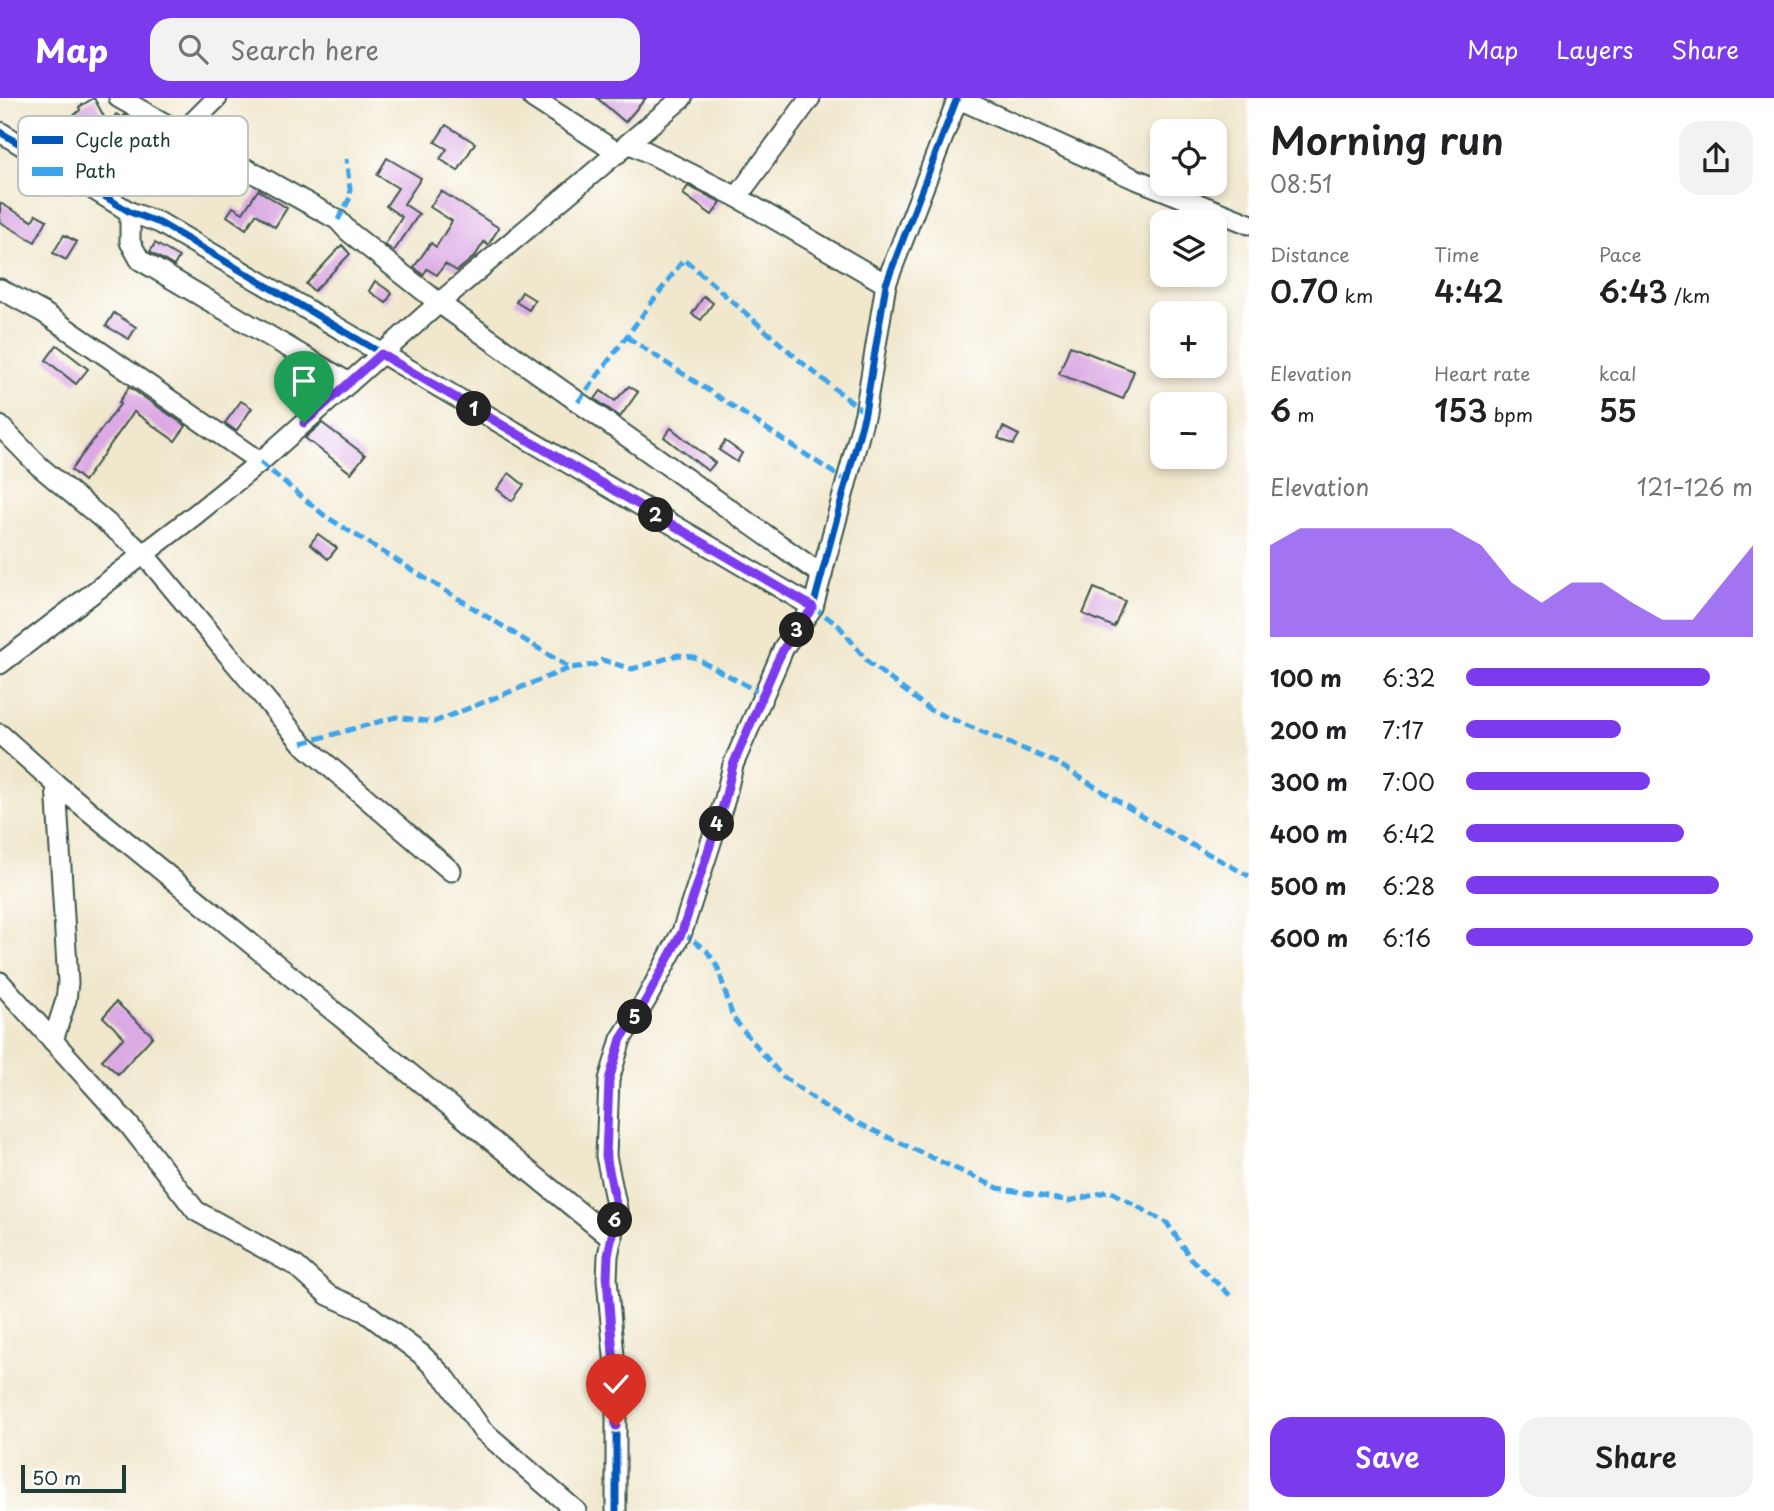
<!DOCTYPE html>
<html lang="en">
<head>
<meta charset="utf-8">
<style>
	:root { --surface:#fff; --page:#f2f2f2; --text:#202124; --muted:#757577; --accent:#7c3aed }
	body { margin:0; font-family:"Playpen Sans",sans-serif; background:var(--page); color:var(--text); height:100vh; display:flex; flex-direction:column; font-size:26px; white-space:nowrap }
	* { box-sizing:border-box; margin:0 }
	p { font-size:23px; color:var(--muted) }
	.icon { flex:none; width:38px; height:38px; fill:none; stroke:currentColor; stroke-width:2; stroke-linecap:round; stroke-linejoin:round }
	.map { position:relative; flex:1; overflow:hidden }
	.panel { display:flex; flex-direction:column; background:var(--surface); width:525px }
	.panel>* { flex:none }
	.buttons { position:absolute; left:1150px; top:21px; display:grid; gap:14px }
	.buttons a { display:grid; place-items:center; width:77px; height:77px; border-radius:14px; background:var(--surface); box-shadow:0 4px 10px #0003; font-size:35px }
	.scale { position:absolute; left:21px; bottom:18px; width:105px; box-sizing:border-box; padding-left:7px; border:4px solid #1f3d34; border-top:0; font-size:19px; line-height:24px; white-space:nowrap; color:#1f3d34; -webkit-text-stroke:5px #fff; paint-order:stroke }
	.pin { position:absolute; display:grid; place-items:center; width:60px; height:60px; color:#fff; margin:-72px -30px; border-radius:50% 50% 50% 0; rotate:-45deg; box-shadow:0 0 7px #0007 }
	.pin .icon { rotate:45deg }
	.km { position:absolute; width:35px; height:35px; margin:-18px; border-radius:50%; background:#222; color:#fff; font-size:19px; line-height:35px; text-align:center }
	.round { display:grid; place-items:center; flex:none; width:74px; height:74px; border-radius:21px; background:var(--page) }
	.head { display:flex; align-items:center; justify-content:space-between; height:119px; padding:0 21px }
	h1 { font-size:38px; font-weight:600; line-height:52px }
	.stats { display:grid; grid-template-columns:repeat(3,1fr); gap:10px; height:119px; padding:7px 21px }
	.stats div { display:grid; align-content:center }
	.stats b { font-size:30px; font-weight:600 }
	.stats small { font-size:19px; font-weight:400 }
	.stats p { font-size:19px }
	.chart { height:196px; padding:14px 21px }
	.chart p { display:flex; justify-content:space-between }
	.chart svg { width:100%; height:126px; margin-top:7px; fill:var(--accent); opacity:.7 }
	.button { display:flex; gap:14px; margin-top:auto; padding:14px 21px }
	.button a { flex:1; height:80px; border-radius:21px; background:var(--accent); color:#fff; font-size:28px; font-weight:600; line-height:80px; text-align:center }
	.button a+a { background:var(--page); color:var(--text) }
	ul { padding:0 21px; list-style:none; font-size:23px }
	li { display:grid; grid-template-columns:112px 84px 1fr; align-items:center; height:52px }
	li i { height:18px; border-radius:9px; background:var(--accent) }
	header { display:flex; align-items:center; gap:42px; box-sizing:border-box; height:98px; padding:0 35px; background:var(--accent); color:#fff }
	header strong { font-size:33px }
	nav { display:flex; gap:38px; margin-inline-start:auto; font-size:24px }
	.search { width:490px; height:63px; background:var(--page); display:flex; align-items:center; gap:18px; box-sizing:border-box; padding:0 24px; border-radius:21px; color:var(--muted); font-size:26px }
	main { display:flex; flex:1; min-height:0 }
	.map>svg:first-child { display:block }
</style>
</head>
<body>
<header>
<strong>Map</strong>
<div class="search"><svg class="icon" aria-label="search" viewBox="0 0 24 24"><circle cx="10" cy="10" r="6"/><path d="M15 15l6 6"/></svg>Search here</div>
<nav><a>Map</a><a>Layers</a><a>Share</a></nav>
</header>
<main>
<div class="map">
<svg width="1249" height="1413" viewBox="0 0 1249 1413">
	<rect width="100%" height="100%" fill="#fff"/>
	<filter id="ink" filterUnits="userSpaceOnUse"><feTurbulence type="fractalNoise" baseFrequency=".0143" numOctaves="2"/><feDisplacementMap in="SourceGraphic" scale="14" xChannelSelector="R" yChannelSelector="G"/><feConvolveMatrix kernelMatrix="1 2 1 2 8 2 1 2 1" color-interpolation-filters="sRGB"/></filter>
	<filter id="wash" filterUnits="userSpaceOnUse"><feTurbulence type="fractalNoise" baseFrequency=".00686" numOctaves="4" result="noise"/><feDisplacementMap in="SourceGraphic" scale="28" xChannelSelector="R" yChannelSelector="G"/><feGaussianBlur stdDeviation="1.57" result="paint"/><feColorMatrix in="noise" values="0 0 0 0 0 0 0 0 0 0 0 0 0 0 0 0 0 1.4 0 .05"/><feComposite in="paint" operator="in"/></filter>
	<g filter="url(#wash)">
		<rect width="100%" height="100%" fill="#f0e7cc"/>
		<g id="blocks">
			<!-- building -->
			<g fill="#dba9e4">
				<path d="M94,0L109,28L116,16L123,20L124,17L135,23L98,45L86,23L76,31L70,21L80,12L79,9Z"/>
				<path d="M597,0H646L625,24Z"/>
				<path d="M446,27L475,45L458,73L440,61L447,51L435,44Z"/>
				<path d="M387,60L421,80L404,106L419,116L394,153L385,147L402,119L386,108L398,90L377,77Z"/>
				<path d="M688,88L721,104L712,117L683,96Z"/>
				<path d="M258,92L287,110L275,129L256,116L246,131L227,118L233,109L243,115Z"/>
				<path d="M441,93L499,130L488,147L484,144L475,158L457,173L445,166L437,177L427,171L423,177L414,169L431,145L436,149L452,123L430,109Z"/>
				<path d="M0,105L32,123L36,116L47,122L35,144L0,124Z"/>
				<path d="M64,137L77,144L66,162L53,155Z"/>
				<path d="M155,145L179,159L174,168L150,154Z"/>
				<path d="M342,147L350,156L314,193L306,186Z"/>
				<path d="M375,183L392,195L386,205L369,193Z"/>
				<path d="M522,194L535,202L529,212L516,204Z"/>
				<path d="M704,198L713,205L701,222L692,216Z"/>
				<path d="M114,215L136,229L129,241L106,228Z"/>
				<path d="M57,247L88,271L76,286L46,262Z"/>
				<path d="M1070,248L1134,273L1123,301L1059,276Z"/>
				<path d="M292,271L319,287L309,303L282,286Z"/>
				<path d="M629,288L638,294L620,319L595,301L601,293L615,303Z"/>
				<path d="M129,289L186,328L175,343L134,314L84,383L71,372L121,305L119,304Z"/>
				<path d="M241,303L252,310L236,333L225,325Z"/>
				<path d="M322,325L365,357L351,375L305,340Z"/>
				<path d="M1003,329L1019,337L1013,347L998,340Z"/>
				<path d="M671,330L715,365L708,373L664,339Z"/>
				<path d="M725,343L742,355L737,364L719,352Z"/>
				<path d="M509,375L524,387L512,403L497,391Z"/>
				<path d="M318,436L337,450L328,461L310,446Z"/>
				<path d="M1094,490L1125,503L1114,529L1083,516Z"/>
				<path d="M116,904L153,938L118,976L102,962L124,939L103,919Z"/>
			</g>
		</g>
	</g>
	<g filter="url(#ink)">
		<use href="#blocks" fill-opacity="0" stroke="#3e564b" stroke-width="2"/>
		<g fill="none" stroke-linecap="round" stroke-linejoin="round">
			<defs>
				<g id="minor">
					<path d="M119,0L338,122L348,133L439,205L822,477"/>
					<path d="M533,0L618,55"/>
					<path d="M957,0L1133,80L1249,126"/>
					<path d="M0,34L130,114L160,125L813,509"/>
					<path d="M182,35L217,0"/>
					<path d="M629,45L737,99L886,186"/>
					<path d="M737,99L810,0"/>
					<path d="M130,114V144L140,162L349,285"/>
					<path d="M0,191L44,215L260,364"/>
					<path d="M0,328L39,368L143,455L302,645L451,773"/>
					<path d="M0,566L196,416L260,364L439,205L682,0"/>
					<path d="M0,636L56,686L68,885L66,902L53,943"/>
					<path d="M56,686L612,1141"/>
					<path d="M0,884L129,1027L196,1113L296,1168L328,1197L364,1213L421,1256L447,1282L482,1332L576,1413"/>
					<path d="M616,1413V1280L607,1181L608,1158L617,1111L606,1058L609,982L621,941L646,902L682,834L725,701L733,667L777,566L784,549L813,509L865,315L886,186L958,0"/>
				</g>
			</defs>
			<!-- minor casing -->
			<use href="#minor" stroke="#3e564b" stroke-width="23"/>
			<!-- minor -->
			<use href="#minor" stroke="#fff" stroke-width="19"/>
			<!-- quiet -->
			<g stroke="#3da4eb" stroke-width="5" stroke-dasharray="10 5" stroke-linecap="butt">
				<path d="M338,122L351,98L346,61"/>
				<path d="M627,239L846,383"/>
				<path d="M578,304L684,161L799,262L865,315"/>
				<path d="M260,364L325,418L570,570L594,567L602,562L632,571L678,557L694,559L764,597"/>
				<path d="M813,509L839,528L868,564L930,612L1057,665L1163,731L1249,778"/>
				<path d="M302,645L396,619L434,624L570,570"/>
				<path d="M682,834L707,853L718,870L733,920L781,977L831,1013L998,1090L1069,1103L1110,1093L1167,1125L1192,1162L1232,1199"/>
			</g>
			<defs>
				<g id="cycleway">
					<path d="M0,34L130,114L160,125L813,509"/>
					<path d="M616,1413V1280L607,1181L608,1158L617,1111L606,1058L609,982L621,941L646,902L682,834L725,701L733,667L777,566L784,549L813,509L865,315L886,186L957,0"/>
				</g>
			</defs>
			<!-- cycleway casing -->
			<use href="#cycleway" stroke="#fff" stroke-width="11"/>
			<!-- cycleway -->
			<use href="#cycleway" stroke="#0057b8" stroke-width="7"/>
		</g>
	</g>
	<g fill="none" stroke-linecap="round" stroke-linejoin="round" filter="url(#ink)">
		<defs>
			<path id="route" d="M304,325L381,256L813,509L784,550L776,566L733,667L725,701L682,834L646,902L621,941L609,982L606,1058L617,1111L608,1158L607,1181L615,1280L616,1328"/>
		</defs>
		<!-- route casing -->
		<use href="#route" stroke="#fff" stroke-width="14"/>
		<!-- route -->
		<use href="#route" stroke="#7c3aed" stroke-width="9"/>
	</g>
	<!-- legend -->
	<rect x="18" y="18" width="230" height="80" rx="10" fill="#fff" stroke="#bcc5c2" stroke-width="2"/>
	<rect x="32" y="38" width="31" height="8" fill="#0057b8"/>
	<rect x="32" y="69" width="31" height="9" fill="#3da4eb"/>
	<g font-size="19" fill="#1f3d34">
		<text x="75" y="49">Cycle path</text>
		<text x="75" y="80">Path</text>
	</g>
</svg>
<div class="buttons">
<a><svg class="icon" aria-label="locate" viewBox="0 0 24 24"><circle cx="12" cy="12" r="6"/><path d="M12 2v4M12 18v4M2 12h4M18 12h4"/></svg></a>
<a><svg class="icon" aria-label="layers" viewBox="0 0 24 24"><path d="M12 4l9 5-9 5-9-5zM3 14l9 5 9-5"/></svg></a>
<a>+</a>
<a>−</a>
</div>
<div class="scale">50 m</div>
<div class="pin" style="left:304px;top:325px;background:#1e9e55"><svg class="icon" aria-label="arrive" viewBox="0 0 24 24"><path d="M6 21V4h12l-3 4 3 4H6"/></svg></div>
<div class="pin" style="left:616px;top:1328px;background:#d93025"><svg class="icon" aria-label="check" viewBox="0 0 24 24"><path d="M5 12l5 5 9-10"/></svg></div>
<b class="km" style="left:474px;top:311px">1</b>
<b class="km" style="left:656px;top:417px">2</b>
<b class="km" style="left:797px;top:532px">3</b>
<b class="km" style="left:717px;top:726px">4</b>
<b class="km" style="left:635px;top:919px">5</b>
<b class="km" style="left:615px;top:1122px">6</b>
</div>
<section class="panel">
<div class="head"><div><h1>Morning run</h1><p>08:51</p></div><a class="round"><svg class="icon" aria-label="share" viewBox="0 0 24 24"><path d="M12 15V3M7 8l5-5 5 5M5 13v7h14v-7"/></svg></a></div>
<div class="stats">
<div><p>Distance</p><b>0.70<small> km</small></b></div>
<div><p>Time</p><b>4:42</b></div>
<div><p>Pace</p><b>6:43<small> /km</small></b></div>
</div>
<div class="stats">
<div><p>Elevation</p><b>6<small> m</small></b></div>
<div><p>Heart rate</p><b>153<small> bpm</small></b></div>
<div><p>kcal</p><b>55</b></div>
</div>
<div class="chart"><p><span>Elevation</span>121–126 m</p>
<svg viewBox="0 0 160 44" preserveAspectRatio="none"><path d="M0 44V12L10 6L20 6L30 6L40 6L50 6L60 6L70 12L80 25L90 32L100 25L110 25L120 32L130 38L140 38L150 25L160 12V44z"/></svg>
</div>
<ul>
<li><b>100 m</b>6:32<i style="width:85%"></i></li>
<li><b>200 m</b>7:17<i style="width:54%"></i></li>
<li><b>300 m</b>7:00<i style="width:64%"></i></li>
<li><b>400 m</b>6:42<i style="width:76%"></i></li>
<li><b>500 m</b>6:28<i style="width:88%"></i></li>
<li><b>600 m</b>6:16<i style="width:100%"></i></li>
</ul>
<div class="button"><a>Save</a><a>Share</a></div>
</section>
</main>
</body>
</html>
